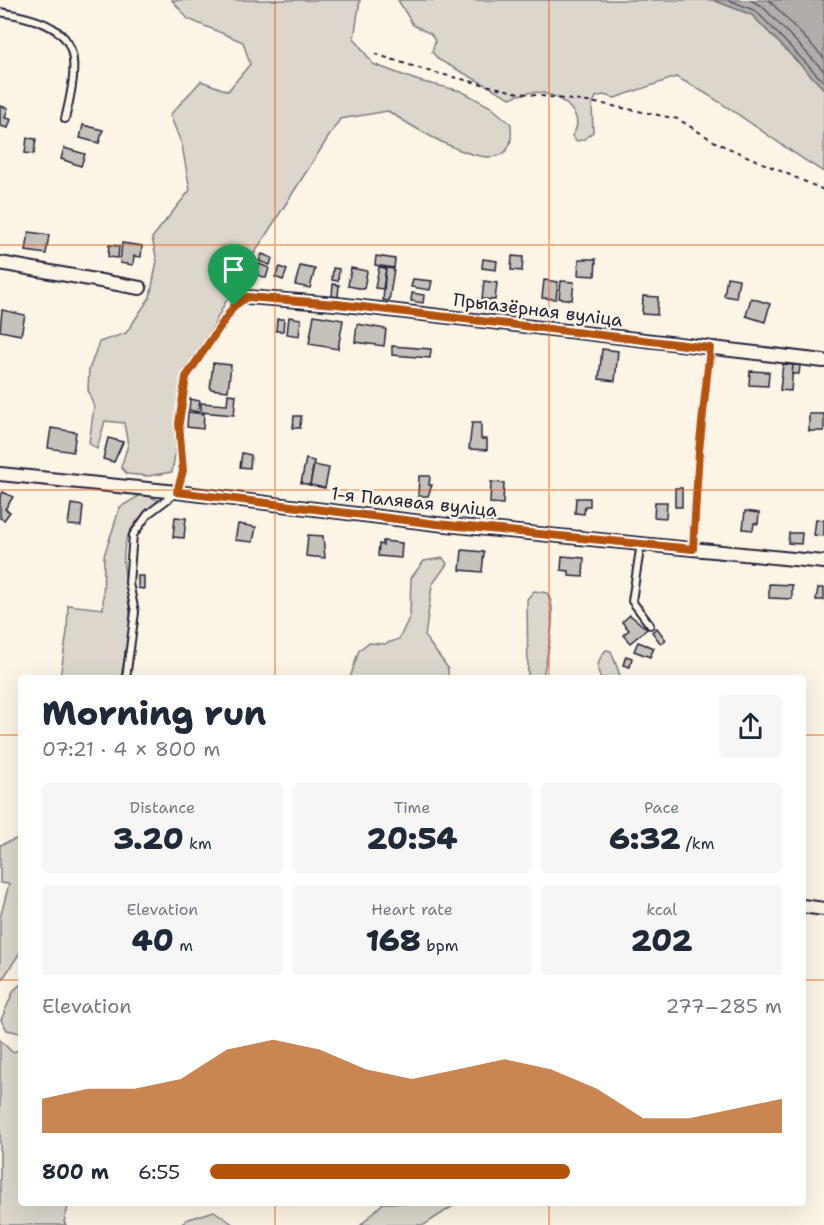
<!DOCTYPE html>
<html lang="en">
<head>
<meta charset="utf-8">
<style>
	:root { --surface:#fff; --page:#f6f6f7; --text:#1f2937; --muted:#747a83; --accent:#b45309 }
	body { margin:0; font-family:"Shantell Sans",sans-serif; background:var(--page); color:var(--text); height:100vh; display:flex; flex-direction:column; font-size:22px; white-space:nowrap }
	* { box-sizing:border-box; margin:0 }
	p { font-size:20px; color:var(--muted) }
	.icon { flex:none; width:33px; height:33px; fill:none; stroke:currentColor; stroke-width:2; stroke-linecap:round; stroke-linejoin:round }
	.map { position:relative; flex:1; overflow:hidden }
	.drawer { position:absolute; left:18px; top:675px; width:788px; height:531px; display:flex; flex-direction:column; background:var(--surface); border-radius:6px; box-shadow:0 6px 24px #0002 }
	.drawer>* { flex:none }
	.pin { position:absolute; display:grid; place-items:center; width:51px; height:51px; color:#fff; margin:-62px -26px; border-radius:50% 50% 50% 0; rotate:-45deg; box-shadow:0 0 6px #0007 }
	.pin .icon { rotate:45deg }
	.round { display:grid; place-items:center; flex:none; width:63px; height:63px; border-radius:6px; background:var(--page) }
	.head { display:flex; align-items:center; justify-content:space-between; height:102px; padding:0 24px }
	h1 { font-size:33px; font-weight:800; line-height:45px }
	.figures { display:grid; grid-template-columns:repeat(3,1fr); gap:9px; height:102px; padding:6px 24px }
	.figures div { display:grid; align-content:center; border-radius:6px; background:var(--page); text-align:center }
	.figures b { font-size:30px; font-weight:800 }
	.figures small { font-size:16px; font-weight:400 }
	.figures p { font-size:16px }
	.chart { height:168px; padding:12px 24px }
	.chart p { display:flex; justify-content:space-between }
	.chart svg { width:100%; height:108px; margin-top:6px; fill:var(--accent); opacity:.7 }
	ul { padding:0 24px; list-style:none; font-size:20px }
	li { display:grid; grid-template-columns:96px 72px 1fr; align-items:center; height:45px }
	li i { height:15px; border-radius:8px; background:var(--accent) }
	.map>svg:first-child { display:block }
</style>
</head>
<body>
<div class="map">
<svg width="824" height="1225" viewBox="0 0 824 1225">
	<rect width="100%" height="100%" fill="#fcf5e5"/>
	<filter id="ink" filterUnits="userSpaceOnUse"><feTurbulence type="fractalNoise" baseFrequency=".0167" numOctaves="2"/><feDisplacementMap in="SourceGraphic" scale="12" xChannelSelector="R" yChannelSelector="G"/><feConvolveMatrix kernelMatrix="1 2 1 2 8 2 1 2 1" color-interpolation-filters="sRGB"/></filter>
	<g filter="url(#ink)">
		<!-- green -->
		<g fill="#dcd6cc" stroke="#7f7c84" stroke-width="1.5">
			<path d="M172,0H360L354,38L373,64L419,81L461,91L491,107L511,124C511,133 513,143 506,151C486,174 408,124 388,111L340,119L250,260L253,281L226,301L189,375L172,472L148,476L127,474L121,467L128,445L124,423L105,421L97,449L89,443L94,407L88,390L89,370L99,342L126,333L150,297L157,261L152,238L190,190L182,145L170,115L201,81L228,91L250,64L243,42L188,19Z"/>
			<path d="M398,0H713L752,15L824,89V172C773,142 728,103 676,77L615,98L603,95L596,97L592,105L593,132L583,140L576,141L572,136C587,116 563,97 543,93C531,91 521,94 510,98L439,60L432,52L435,41L431,34L413,25Z"/>
			<path d="M144,493L159,501C109,538 125,562 130,613C131,633 124,658 121,678H60L67,632L68,605L103,609L104,556L120,507Z"/>
			<path d="M443,558L447,564L432,585L425,637L448,668V678H350L359,650L368,643L385,644L399,639L410,616L411,578L424,561Z"/>
			<path d="M534,591L547,593C560,611 546,656 543,678H528L527,599Z"/>
			<path d="M606,650L611,651L621,678H601C595,668 598,659 606,650Z"/>
			<path d="M21,837V951L0,983V918L9,884L0,883V845Z"/>
			<path d="M21,984V1033L7,1030L1,1020L14,990Z"/>
			<path d="M0,1040L12,1052L21,1050V1203H69L64,1222L66,1225H0Z"/>
			<path d="M383,1203H458L424,1225H361Z"/>
			<path d="M214,1211L234,1225H182L186,1220Z"/>
		</g>
		<!-- water -->
		<path fill="#b2adab" stroke="#78757e" stroke-width="1.5" d="M713,0H824V89L752,15Z"/>
		<g fill="none" stroke-linecap="round" stroke-linejoin="round">
			<!-- shore -->
			<g stroke="#5c5a68" stroke-width="1.5">
				<path d="M729,0L756,11L824,82"/>
				<path d="M750,0L762,6L824,71"/>
				<path d="M769,0L824,58"/>
			</g>
		</g>
		<!-- building -->
		<g fill="#c6c1bb" stroke="#22223b" stroke-width="1.5">
			<path d="M0,106L8,108L5,118L11,119L8,128L0,126Z"/>
			<path d="M83,125L103,130L99,143L80,138Z"/>
			<path d="M27,138L36,139L34,154L25,153Z"/>
			<path d="M64,148L85,154L81,166L61,159Z"/>
			<path d="M29,232L49,235L46,254L26,251Z"/>
			<path d="M122,243L142,246L141,257L134,256L133,265L120,263Z"/>
			<path d="M109,245L119,246L118,258L108,257Z"/>
			<path d="M262,254L272,258L270,265L259,261Z"/>
			<path d="M376,256L395,259L394,268L375,265Z"/>
			<path d="M512,256L523,257L522,271L511,270Z"/>
			<path d="M483,259L497,261L496,270L482,268Z"/>
			<path d="M579,259H596L595,276L578,275Z"/>
			<path d="M259,264L269,268L266,278L255,274Z"/>
			<path d="M300,266L315,269L310,288L295,285Z"/>
			<path d="M280,267L287,270L283,280L275,277Z"/>
			<path d="M379,267L386,268L383,289L375,288Z"/>
			<path d="M333,268L339,269L338,281L332,280Z"/>
			<path d="M351,268L367,271L364,289L348,286Z"/>
			<path d="M386,268L394,269L389,301L383,300Z"/>
			<path d="M727,277L739,279L736,298L724,296Z"/>
			<path d="M413,279L432,281L430,290L411,287Z"/>
			<path d="M544,280L558,282L556,299L542,298Z"/>
			<path d="M484,281L497,283L495,300L482,299Z"/>
			<path d="M561,281L574,282L572,300L559,298Z"/>
			<path d="M333,284L339,285L338,297L332,296Z"/>
			<path d="M412,293L424,295L423,303L411,301Z"/>
			<path d="M643,296L658,297L657,315L642,314Z"/>
			<path d="M751,298L770,304L765,322L746,316Z"/>
			<path d="M2,310L25,315L21,335L0,331Z"/>
			<path d="M314,315L343,320L338,349L309,344Z"/>
			<path d="M289,317L301,319L299,336L287,334Z"/>
			<path d="M277,319H284L283,331H276Z"/>
			<path d="M357,324L386,329L384,346L355,342Z"/>
			<path d="M392,346L431,349L430,358L392,355Z"/>
			<path d="M602,349L618,351L615,381L599,379Z"/>
			<path d="M213,363L231,365L228,391L210,389Z"/>
			<path d="M783,364L793,365L791,391L780,390Z"/>
			<path d="M793,365H800L799,374H792Z"/>
			<path d="M750,371L769,372L768,386L749,385Z"/>
			<path d="M228,394L236,395L234,415L201,412V403L227,405Z"/>
			<path d="M190,399L200,401L198,412L189,410Z"/>
			<path d="M188,412L204,414L203,429L187,427Z"/>
			<rect x="809" y="414" width="15" height="17"/>
			<path d="M294,416H301L300,428H293Z"/>
			<path d="M472,423H481V439H487V450L469,449Z"/>
			<path d="M51,428L76,432L73,452L48,448Z"/>
			<path d="M108,438L123,442L114,462L103,459Z"/>
			<path d="M242,453L251,455L250,468L240,467Z"/>
			<path d="M306,459L314,461L310,485L301,483Z"/>
			<path d="M314,465L329,468L325,488L310,485Z"/>
			<path d="M419,476H430L429,485H432L428,496H418Z"/>
			<path d="M491,482L504,483L503,504L490,503Z"/>
			<rect x="675" y="488" width="7" height="19"/>
			<path d="M3,492L13,497L5,509L10,512L4,520L0,518V497Z"/>
			<path d="M576,498H590V506H585L584,514L575,513Z"/>
			<path d="M655,502H667L666,518L654,517Z"/>
			<path d="M71,504L83,506L81,526L68,525Z"/>
			<path d="M745,511L759,513L758,524L754,523L753,530L743,529Z"/>
			<path d="M175,517L186,518L184,538L173,537Z"/>
			<path d="M816,519L824,520V536L814,535Z"/>
			<path d="M238,524L256,527L253,542L235,540Z"/>
			<path d="M789,533H802L801,544L788,543Z"/>
			<path d="M308,535L323,536L325,558L306,556Z"/>
			<path d="M383,541L402,543L401,558L378,556L379,544L383,545Z"/>
			<path d="M462,550L484,552L482,572L460,570Z"/>
			<path d="M562,556L584,558L583,577L569,576V571L561,570Z"/>
			<path d="M138,576H144V589L138,588Z"/>
			<path d="M769,584L792,585V599L769,598Z"/>
			<path d="M818,588H824V600H816Z"/>
			<path d="M630,615L647,629L630,643L623,635L629,630L622,622Z"/>
			<path d="M657,628L666,640L661,644L652,632Z"/>
			<path d="M638,642L654,648L650,657L634,651Z"/>
			<path d="M626,656L632,658L630,667L623,665Z"/>
		</g>
		<g fill="none" stroke-linecap="round" stroke-linejoin="round">
			<defs>
				<g id="service">
					<path d="M0,12C77,25 83,47 65,119"/>
					<path d="M641,543L632,601L650,625"/>
					<path d="M693,548L699,451L710,348"/>
					<path d="M126,678L135,612L129,583L133,535L148,514L177,492L183,471L179,423L186,377L234,306L247,297"/>
				</g>
				<g id="minor">
					<path d="M0,263L140,288"/>
					<path d="M247,297L337,304L824,361"/>
					<path d="M0,474L177,492L437,524L824,562"/>
					<path d="M802,906L824,909"/>
				</g>
			</defs>
			<!-- service casing -->
			<use href="#service" stroke="#22223b" stroke-width="10"/>
			<!-- minor casing -->
			<use href="#minor" stroke="#22223b" stroke-width="16"/>
			<!-- path -->
			<path stroke="#22223b" stroke-width="2" stroke-dasharray="4.5 4.5" stroke-linecap="butt" d="M375,54L428,71L519,93L603,104L678,119L717,143L824,190"/>
			<!-- service -->
			<use href="#service" stroke="#fcf5e5" stroke-width="6"/>
			<!-- minor -->
			<use href="#minor" stroke="#fcf5e5" stroke-width="12"/>
		</g>
	</g>
	<g fill="none" stroke-linecap="round" stroke-linejoin="round" filter="url(#ink)">
		<defs>
			<path id="route" d="M247,297L337,304L710,348L699,451L693,549L437,524L177,492L183,471L179,423L186,377L234,306Z"/>
		</defs>
		<!-- route casing -->
		<use href="#route" stroke="#fff" stroke-width="12"/>
		<!-- route -->
		<use href="#route" stroke="#b45309" stroke-width="8"/>
	</g>
	<!-- grid -->
	<path fill="none" stroke="#e8590c" stroke-width="1.5" stroke-opacity="0.55" d="M275,0V678M549,0V678M0,245H824M0,490H824M0,735H21M802,735H824M0,980H21M802,980H824M275,1203V1225M549,1203V1225"/>
	<g text-anchor="middle" stroke-width="5" stroke-linejoin="round" paint-order="stroke">
		<!-- street labels -->
		<g font-size="18" fill="#22223b" stroke="#fcf5e5">
			<text transform="translate(538 310) rotate(7)" y="6">Прыазёрная вуліца</text>
			<text transform="translate(414 502) rotate(6)" y="6">1-я Палявая вуліца</text>
		</g>
	</g>
</svg>
<div class="pin" style="left:234px;top:306px;background:#1e9e55"><svg class="icon" aria-label="arrive" viewBox="0 0 24 24"><path d="M6 21V4h12l-3 4 3 4H6"/></svg></div>
<section class="drawer">
<div class="head"><div><h1>Morning run</h1><p>07:21 · 4 × 800 m</p></div><a class="round"><svg class="icon" aria-label="share" viewBox="0 0 24 24"><path d="M12 15V3M7 8l5-5 5 5M5 13v7h14v-7"/></svg></a></div>
<div class="figures">
<div><p>Distance</p><b>3.20<small> km</small></b></div>
<div><p>Time</p><b>20:54</b></div>
<div><p>Pace</p><b>6:32<small> /km</small></b></div>
</div>
<div class="figures">
<div><p>Elevation</p><b>40<small> m</small></b></div>
<div><p>Heart rate</p><b>168<small> bpm</small></b></div>
<div><p>kcal</p><b>202</b></div>
</div>
<div class="chart"><p><span>Elevation</span>277–285 m</p>
<svg viewBox="0 0 160 44" preserveAspectRatio="none"><path d="M0 44V30L10 26L20 26L30 22L40 10L50 6L60 10L70 18L80 22L90 18L100 14L110 18L120 26L130 38L140 38L150 34L160 30V44z"/></svg>
</div>
<ul>
<li><b>800 m</b>6:55<i style="width:63%"></i></li>
</ul>
</section>
</div>
</body>
</html>
